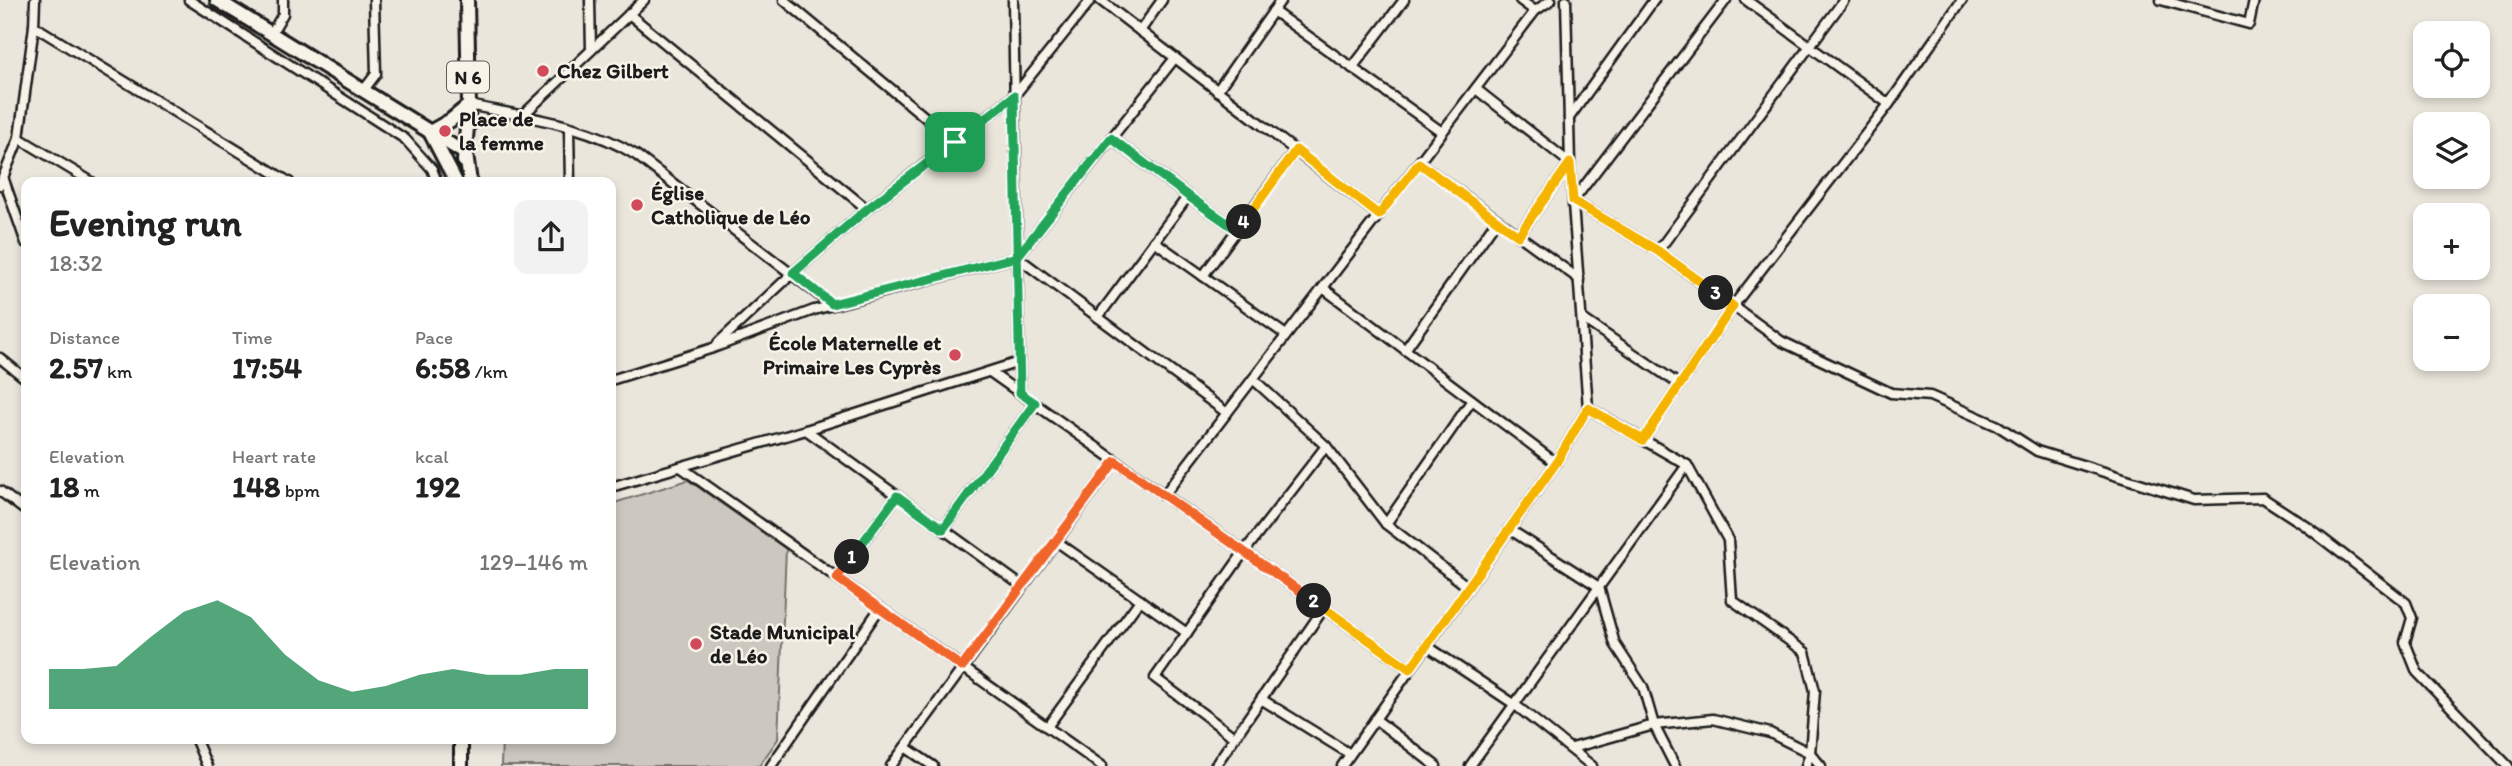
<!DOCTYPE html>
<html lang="en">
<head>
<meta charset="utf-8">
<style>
	:root { --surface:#fff; --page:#f2f2f2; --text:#222; --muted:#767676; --accent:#0b8043 }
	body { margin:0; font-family:Itim,sans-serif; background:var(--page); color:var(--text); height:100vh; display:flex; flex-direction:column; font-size:26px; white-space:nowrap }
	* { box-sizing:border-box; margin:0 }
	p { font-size:23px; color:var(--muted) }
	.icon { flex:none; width:38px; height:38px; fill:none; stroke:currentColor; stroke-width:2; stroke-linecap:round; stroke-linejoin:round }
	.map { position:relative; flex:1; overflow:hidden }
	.panel { position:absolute; left:21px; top:177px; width:595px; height:567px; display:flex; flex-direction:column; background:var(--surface); border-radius:14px; box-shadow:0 4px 10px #0003 }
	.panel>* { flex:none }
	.fabs { position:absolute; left:2413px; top:21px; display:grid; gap:14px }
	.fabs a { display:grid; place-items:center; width:77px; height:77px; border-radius:14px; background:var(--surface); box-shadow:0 4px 10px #0003; font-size:35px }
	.pin { position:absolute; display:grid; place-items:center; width:60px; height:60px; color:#fff; margin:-30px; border-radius:14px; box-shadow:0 4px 10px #0006 }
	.km { position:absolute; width:35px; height:35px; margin:-18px; border-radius:50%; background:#222; color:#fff; font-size:19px; line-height:35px; text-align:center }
	.round { display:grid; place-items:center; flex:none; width:74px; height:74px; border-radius:14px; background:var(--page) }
	.head { display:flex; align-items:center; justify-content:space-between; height:119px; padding:0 28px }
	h1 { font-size:38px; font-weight:700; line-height:52px }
	.figures { display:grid; grid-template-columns:repeat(3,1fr); gap:10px; height:119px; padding:7px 28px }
	.figures div { display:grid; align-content:center }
	.figures b { font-size:30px; font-weight:700 }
	.figures small { font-size:19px; font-weight:400 }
	.figures p { font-size:19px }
	.chart { height:196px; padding:14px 28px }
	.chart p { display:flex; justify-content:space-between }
	.chart svg { width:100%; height:126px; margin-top:7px; fill:var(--accent); opacity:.7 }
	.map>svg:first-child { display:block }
</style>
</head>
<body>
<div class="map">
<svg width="2512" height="766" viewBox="0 0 2512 766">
	<rect width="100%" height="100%" fill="#eae6dc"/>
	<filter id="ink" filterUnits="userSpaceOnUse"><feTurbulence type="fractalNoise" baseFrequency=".0143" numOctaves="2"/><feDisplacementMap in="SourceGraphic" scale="14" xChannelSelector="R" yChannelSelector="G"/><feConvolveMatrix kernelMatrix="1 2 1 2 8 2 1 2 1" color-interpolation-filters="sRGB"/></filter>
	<g filter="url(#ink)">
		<!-- green -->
		<path fill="#ccc8c0" stroke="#74726e" stroke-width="2" d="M688,480L786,549L778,739L759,766H501L502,739L611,738V504Z"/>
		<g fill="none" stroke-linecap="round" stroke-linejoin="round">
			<defs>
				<g id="minor">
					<path d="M189,0L405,139L432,169L437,182"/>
					<path d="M590,0L591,50"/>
					<path d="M784,0L955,142"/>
					<path d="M1013,0L1020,393"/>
					<path d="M1100,0L1379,215"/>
					<path d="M1520,0L1535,11"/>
					<path d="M1726,0L1573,201L1658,251L1781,341L1891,393L1930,396L1998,426L2037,451L2194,500L2263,498L2306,526L2406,603L2412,618L2405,642L2417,672L2508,766"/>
					<path d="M1746,0L1889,104"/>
					<path d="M2161,0L2249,24L2254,0"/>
					<path d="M1273,11L1442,132"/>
					<path d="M629,14L867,209"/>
					<path d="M34,26L289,182"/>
					<path d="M1140,31L1162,0"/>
					<path d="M271,34L283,14V0"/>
					<path d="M1352,68L1404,0"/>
					<path d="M1476,89L1570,163L1518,236"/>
					<path d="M363,91L376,74L374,0"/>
					<path d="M1217,91L1281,0"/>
					<path d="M469,105C525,117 587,124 636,155L832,305"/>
					<path d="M521,117L644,0"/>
					<path d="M1569,118L1654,0"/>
					<path d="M569,128L570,182"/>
					<path d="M19,138L92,182"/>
					<path d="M1111,138L1188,196L1237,230"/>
					<path d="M1419,163L1579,279"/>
					<path d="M3,177L26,243"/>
					<path d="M0,185L19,138L34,26L35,0"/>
					<path d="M1154,241L1286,335"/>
					<path d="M1658,251L1844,0"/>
					<path d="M1017,257L1227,413"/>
					<path d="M1203,276L1295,151"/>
					<path d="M1323,288L1556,463"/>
					<path d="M1098,317L1188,196"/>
					<path d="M1583,319L1680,385"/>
					<path d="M718,343L793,273L867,209L1014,96L1091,0"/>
					<path d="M1405,350L1497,220"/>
					<path d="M0,358L26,379"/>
					<path d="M990,372L1410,669"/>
					<path d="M1253,379L1326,446L1386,524L1468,587"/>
					<path d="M611,380L713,348L814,310L1017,257L1175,58"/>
					<path d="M1588,408L1687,465L1728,540L1732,600L1805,652L1815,691L1810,753L1806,766"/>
					<path d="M806,430L1022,586"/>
					<path d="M1643,440L1733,306L1889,104L1962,0"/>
					<path d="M682,468L1102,766"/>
					<path d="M611,487L806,430L1019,362"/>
					<path d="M0,491L26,511"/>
					<path d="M1164,495L1535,11L1551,0"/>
					<path d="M1386,524L1472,400"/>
					<path d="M943,529L1035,403"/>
					<path d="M1509,529L1599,587L1615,644L1643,687L1654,725L1675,766"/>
					<path d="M1056,541L1187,633"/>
					<path d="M837,578L897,496"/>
					<path d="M1427,646L1514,704L1592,766"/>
					<path d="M1261,699L1350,754"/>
					<path d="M1375,719L1436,766"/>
					<path d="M1047,727L1140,600"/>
					<path d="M1234,737L1155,678L1244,552L1326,446"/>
					<path d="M195,738L207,766"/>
					<path d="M905,747L933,766"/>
					<path d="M1572,748L1654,725L1713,719L1770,733L1810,753L1821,766"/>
					<path d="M771,766L880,608"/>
					<path d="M891,766L1115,461"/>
					<path d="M1215,766L1324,608"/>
					<path d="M1342,766L1556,463L1588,408L1570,163L1566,0"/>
					<path d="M1470,766L1687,465"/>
				</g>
				<g id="primary">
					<path d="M217,0L466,154L470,182"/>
					<path d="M464,161L469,105L467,0"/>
					<path d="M456,182L430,132L451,120L469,105"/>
					<path d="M461,766V738"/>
				</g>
			</defs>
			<!-- minor casing -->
			<use href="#minor" stroke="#1c1c1c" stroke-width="13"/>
			<!-- primary casing -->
			<use href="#primary" stroke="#1c1c1c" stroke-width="18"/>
			<!-- minor -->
			<use href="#minor" stroke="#f7f3e8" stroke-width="8"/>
			<!-- primary -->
			<use href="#primary" stroke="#f7f3e8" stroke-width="12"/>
		</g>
	</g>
	<g fill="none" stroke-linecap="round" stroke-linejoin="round" filter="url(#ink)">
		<defs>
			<path id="split-1" d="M852,557L897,496L943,529L1035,403L1020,393L1014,96L955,142"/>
			<path id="split-2" d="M852,557L837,578L962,667L1115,461L1314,601"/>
			<path id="split-3" d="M1314,601L1410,669L1556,463L1588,408L1643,440L1733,306L1716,293"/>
			<path id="split-4" d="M1244,222L1296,150L1379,215L1419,163L1518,236L1570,163L1573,201L1658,251L1716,293"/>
			<path id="split-5" d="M955,142L867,209L793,273L832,304L1017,257L1111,138L1188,196L1237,230L1244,222"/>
		</defs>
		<!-- split-1 casing -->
		<use href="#split-1" stroke="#fff" stroke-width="14"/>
		<!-- split-2 casing -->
		<use href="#split-2" stroke="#fff" stroke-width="14"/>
		<!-- split-3 casing -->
		<use href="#split-3" stroke="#fff" stroke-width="14"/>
		<!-- split-4 casing -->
		<use href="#split-4" stroke="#fff" stroke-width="14"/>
		<!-- split-5 casing -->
		<use href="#split-5" stroke="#fff" stroke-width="14"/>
		<!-- split-1 -->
		<use href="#split-1" stroke="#22a559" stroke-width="9"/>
		<!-- split-2 -->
		<use href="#split-2" stroke="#f0652b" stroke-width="9"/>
		<!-- split-3 -->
		<use href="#split-3" stroke="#f5b400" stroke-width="9"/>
		<!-- split-4 -->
		<use href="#split-4" stroke="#f5b400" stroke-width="9"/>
		<!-- split-5 -->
		<use href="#split-5" stroke="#22a559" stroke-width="9"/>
	</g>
	<!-- markers -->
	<g fill="#d1495b" stroke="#f7f3e8" stroke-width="2.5">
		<circle cx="543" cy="71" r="7"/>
		<circle cx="445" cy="131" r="7"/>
		<circle cx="637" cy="205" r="7"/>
		<circle cx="955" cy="355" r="7"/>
		<circle cx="696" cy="644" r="7"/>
	</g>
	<g text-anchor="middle" stroke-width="5" stroke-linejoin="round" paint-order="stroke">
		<!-- shield labels -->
		<rect fill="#f7f3e8" stroke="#5e5c59" stroke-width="2" x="447" y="61.5" width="42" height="31" rx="5"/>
		<g font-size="19" font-weight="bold" fill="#1c1c1c">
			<text x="468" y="84">N 6</text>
		</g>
		<!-- poi labels -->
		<g font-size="21" font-weight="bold" fill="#1c1c1c" stroke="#f7f3e8" text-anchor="start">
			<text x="557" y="78">Chez Gilbert</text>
			<text x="459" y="126">Place de<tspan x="459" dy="24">la femme</tspan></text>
			<text x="651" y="200">Église<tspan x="651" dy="24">Catholique de Léo</tspan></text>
			<text x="941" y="350" text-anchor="end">École Maternelle et<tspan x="941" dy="24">Primaire Les Cyprès</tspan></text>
			<text x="710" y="639">Stade Municipal<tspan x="710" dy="24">de Léo</tspan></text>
		</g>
	</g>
</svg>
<div class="fabs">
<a><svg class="icon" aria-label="locate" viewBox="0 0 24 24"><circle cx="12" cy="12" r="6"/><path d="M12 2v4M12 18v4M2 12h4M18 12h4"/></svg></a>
<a><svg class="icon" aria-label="layers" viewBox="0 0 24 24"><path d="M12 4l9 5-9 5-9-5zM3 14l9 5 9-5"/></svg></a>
<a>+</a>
<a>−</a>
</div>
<div class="pin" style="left:955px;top:142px;background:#1e9e55"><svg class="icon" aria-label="arrive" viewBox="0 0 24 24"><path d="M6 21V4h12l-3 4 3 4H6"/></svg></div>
<b class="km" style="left:852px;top:557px">1</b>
<b class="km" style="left:1314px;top:601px">2</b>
<b class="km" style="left:1716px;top:293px">3</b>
<b class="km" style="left:1244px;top:222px">4</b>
<section class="panel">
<div class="head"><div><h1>Evening run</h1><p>18:32</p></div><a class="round"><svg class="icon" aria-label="share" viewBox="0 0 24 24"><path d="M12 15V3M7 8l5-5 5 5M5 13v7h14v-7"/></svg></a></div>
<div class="figures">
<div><p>Distance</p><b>2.57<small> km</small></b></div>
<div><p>Time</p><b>17:54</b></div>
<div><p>Pace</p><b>6:58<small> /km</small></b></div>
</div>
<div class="figures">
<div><p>Elevation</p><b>18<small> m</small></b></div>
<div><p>Heart rate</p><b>148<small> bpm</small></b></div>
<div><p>kcal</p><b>192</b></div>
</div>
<div class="chart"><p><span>Elevation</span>129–146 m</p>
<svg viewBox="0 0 160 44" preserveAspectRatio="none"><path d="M0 44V30L10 30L20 29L30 19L40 10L50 6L60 12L70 25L80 34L90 38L100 36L110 32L120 30L130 32L140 32L150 30L160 30V44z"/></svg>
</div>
</section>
</div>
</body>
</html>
